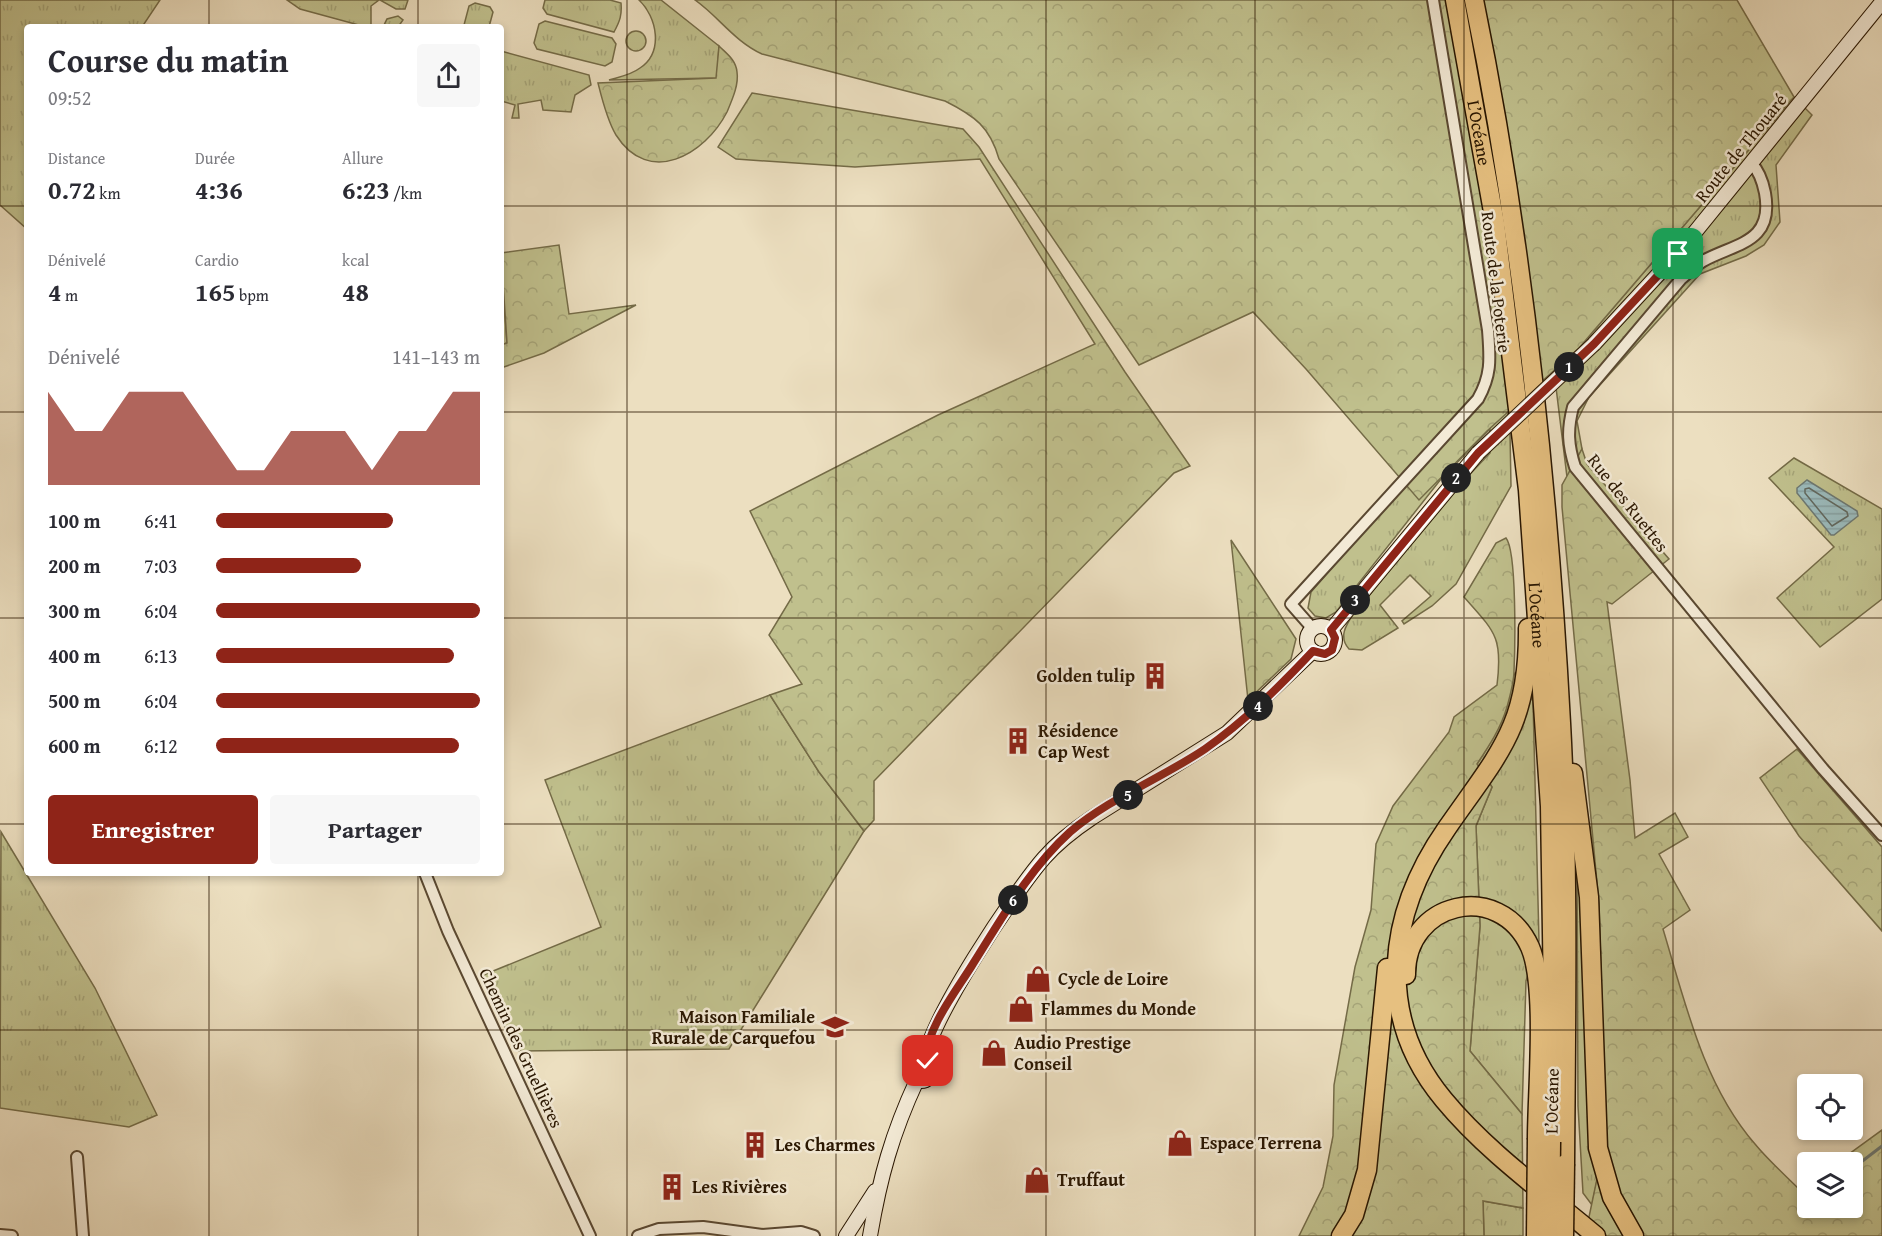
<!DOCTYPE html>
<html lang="fr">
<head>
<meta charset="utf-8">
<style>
	:root { --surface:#fff; --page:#f7f7f7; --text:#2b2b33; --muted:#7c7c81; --accent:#8f2418 }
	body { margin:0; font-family:"Gentium Book Plus",serif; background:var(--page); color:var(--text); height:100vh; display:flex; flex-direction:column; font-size:22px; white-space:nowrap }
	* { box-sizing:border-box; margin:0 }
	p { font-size:20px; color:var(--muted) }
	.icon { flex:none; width:33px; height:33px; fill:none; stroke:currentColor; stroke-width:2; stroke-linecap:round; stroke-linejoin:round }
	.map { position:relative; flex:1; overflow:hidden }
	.side { position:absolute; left:24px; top:24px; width:480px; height:852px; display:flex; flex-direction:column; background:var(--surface); border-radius:6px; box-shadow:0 3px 9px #0003 }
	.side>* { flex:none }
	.tools { position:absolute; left:1797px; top:1074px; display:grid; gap:12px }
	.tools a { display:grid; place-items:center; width:66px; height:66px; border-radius:6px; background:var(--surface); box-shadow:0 3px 9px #0003; font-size:30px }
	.pin { position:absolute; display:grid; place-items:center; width:51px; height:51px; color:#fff; margin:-26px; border-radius:12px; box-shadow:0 3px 9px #0006 }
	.km { position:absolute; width:30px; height:30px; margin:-15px; border-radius:50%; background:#222; color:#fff; font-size:16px; line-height:30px; text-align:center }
	.round { display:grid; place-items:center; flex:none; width:63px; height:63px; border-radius:6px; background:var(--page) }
	.summary { display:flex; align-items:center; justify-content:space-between; height:102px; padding:0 24px }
	h1 { font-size:33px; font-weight:600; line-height:45px }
	.metrics { display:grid; grid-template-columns:repeat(3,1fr); gap:9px; height:102px; padding:6px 24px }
	.metrics div { display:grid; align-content:center }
	.metrics b { font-size:26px; font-weight:600 }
	.metrics small { font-size:16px; font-weight:400 }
	.metrics p { font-size:16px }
	.chart { height:168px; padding:12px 24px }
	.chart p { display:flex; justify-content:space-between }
	.chart svg { width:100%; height:108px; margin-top:6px; fill:var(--accent); opacity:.7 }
	.button { display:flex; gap:12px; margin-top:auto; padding:12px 24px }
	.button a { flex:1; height:69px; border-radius:6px; background:var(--accent); color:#fff; font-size:24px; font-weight:600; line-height:69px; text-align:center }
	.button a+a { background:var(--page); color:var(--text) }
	ul { padding:0 24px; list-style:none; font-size:20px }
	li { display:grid; grid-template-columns:96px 72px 1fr; align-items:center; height:45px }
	li i { height:15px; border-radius:8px; background:var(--accent) }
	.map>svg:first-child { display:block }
</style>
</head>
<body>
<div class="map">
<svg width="1882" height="1236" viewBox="0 0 1882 1236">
	<defs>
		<pattern id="grass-tufts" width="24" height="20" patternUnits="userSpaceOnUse" patternTransform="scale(1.5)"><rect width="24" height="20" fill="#c0c08d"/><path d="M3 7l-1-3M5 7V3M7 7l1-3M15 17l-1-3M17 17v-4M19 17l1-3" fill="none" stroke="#a5a478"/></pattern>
		<pattern id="forest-crowns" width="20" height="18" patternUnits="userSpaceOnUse" patternTransform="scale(1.5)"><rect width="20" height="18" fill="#c0c08d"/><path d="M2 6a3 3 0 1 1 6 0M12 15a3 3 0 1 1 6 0" fill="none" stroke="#a5a478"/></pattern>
		<pattern id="water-rules" width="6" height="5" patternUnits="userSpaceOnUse" patternTransform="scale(1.5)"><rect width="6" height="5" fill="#9bbabb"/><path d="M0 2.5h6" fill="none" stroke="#869f9f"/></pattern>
	</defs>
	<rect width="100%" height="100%" fill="#ecdfc0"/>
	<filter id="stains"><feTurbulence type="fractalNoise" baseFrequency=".00333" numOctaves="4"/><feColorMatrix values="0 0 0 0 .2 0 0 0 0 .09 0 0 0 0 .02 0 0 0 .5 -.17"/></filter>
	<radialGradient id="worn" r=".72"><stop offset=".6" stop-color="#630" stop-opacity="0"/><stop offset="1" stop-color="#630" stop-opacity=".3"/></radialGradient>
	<!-- grass -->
	<g fill="url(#grass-tufts)" stroke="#746b47" stroke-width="1.5">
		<path d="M0,0H160L142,27H27V229L0,205Z"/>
		<path d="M287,0H379L371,6V25L366,27L300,9Z"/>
		<path d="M380,0H408L405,9H396Z"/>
		<path d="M545,0H610L621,3C622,15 620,21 614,32L547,14L543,8Z"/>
		<path d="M639,0H661L719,46L717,78L609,80C619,77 631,75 640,68C664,52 657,17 639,0Z"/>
		<path d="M475,3L490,7L493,12L489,27L464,25L469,6Z"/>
		<path d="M398,16L403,20L398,27H383L387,19Z"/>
		<path d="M545,21L612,38L616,44L612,62L605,66L537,49L534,43L539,24Z"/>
		<circle cx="636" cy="41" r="10"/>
		<path d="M501,51L589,75L591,85L575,95L571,112L543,110L541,100L518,104L519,118H512L515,105L501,101Z"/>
		<path d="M1794,97L1812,115L1776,165L1780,222L1764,245L1746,256L1700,274L1589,397L1577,421L1582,449L1567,477L1554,371L1579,348Z"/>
		<path d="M501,264L507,343L501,345Z"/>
		<path d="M1500,347L1510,433L1511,486L1456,584L1432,606L1404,624L1402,621L1431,596L1410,575L1380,605L1398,628L1362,650L1349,649C1336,635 1350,620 1357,608L1360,607L1440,506L1490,453V429L1441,479L1336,612L1326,618L1315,616L1308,608L1311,592L1356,540Z"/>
		<path d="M1794,458L1882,509V599L1820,647L1777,598L1834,547L1769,478Z"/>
		<path d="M1514,673L1533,701L1539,941L1526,981L1522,1114L1470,1051L1480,926L1476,826L1492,787L1477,764C1497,735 1507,708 1514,673Z"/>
		<path d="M770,695L819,772L864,831L729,1049L516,1051L481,976L601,927L545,780Z"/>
		<path d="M1592,825L1599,904L1606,1137L1592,1205L1583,1193L1578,1106L1577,856Z"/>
		<path d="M1,832L95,988L157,1115L129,1127L0,1108Z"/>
		<path d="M1483,1201L1523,1208V1236H1484Z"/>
	</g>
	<!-- forest -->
	<g fill="url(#forest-crowns)" stroke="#746b47" stroke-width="1.5">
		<path d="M695,0H1737L1794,97L1579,348L1487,431L1419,500L1306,369L1253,312L1139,365L999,159C990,127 975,116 945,101L762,54C734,41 719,17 695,0Z"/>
		<path d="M719,46C727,54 736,60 737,72C739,85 732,100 727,112C705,155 649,187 616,135C607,120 602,99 598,83L716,78Z"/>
		<path d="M752,93L963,129L979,147L1125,372L1190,466L1174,473L874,781V820L864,831L819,772L770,695L802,684L769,635L792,597L750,511L938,415L1095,344L980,159L855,167L736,159L718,147Z"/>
		<path d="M559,245L569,314L636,305L544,353L501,368V345L507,343L501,253Z"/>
		<path d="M1582,449L1587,464L1669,559L1612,604L1607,602L1630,780L1635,838L1675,813L1688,837L1659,854L1690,910L1663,929C1685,1002 1703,1084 1755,1144C1768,1160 1785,1175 1800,1190L1807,1185L1808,1208H1852V1162H1838L1882,1130V1236H1585L1606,1136L1599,904L1562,507V485Z"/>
		<path d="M1506,538C1517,551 1515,649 1514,671C1514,682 1510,696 1507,707C1501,728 1489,746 1477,764L1492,787L1476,826L1480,926L1470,1051L1522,1114L1523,1208L1483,1201L1484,1236H1299L1323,1187L1333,1136L1334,1085L1355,967L1371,910L1376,844L1393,806L1449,732L1454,717L1497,685C1503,637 1495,632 1464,597L1496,543Z"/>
		<path d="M1231,540L1296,639L1291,659L1248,700Z"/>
		<path d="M1797,749L1882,847V931L1799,836L1760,778Z"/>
	</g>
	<!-- water -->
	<path fill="url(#water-rules)" stroke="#6d7871" stroke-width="1.5" d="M1807,480L1857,511L1858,516L1834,535H1831L1797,493V488Z"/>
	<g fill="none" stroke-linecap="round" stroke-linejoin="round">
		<!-- shore -->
		<path stroke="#62685e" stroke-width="1.5" d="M1809,488L1847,512L1848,516L1832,526L1805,493V489Z"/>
		<!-- stream -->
		<path stroke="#6d7871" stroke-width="3" d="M1852,1169L1882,1146"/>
		<defs>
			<g id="street">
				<path d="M1752,164C1759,171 1763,183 1765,193C1774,243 1736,243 1703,261C1695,266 1688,273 1681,279L1573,407C1567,430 1568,445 1575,467L1823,769L1882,835"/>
				<path d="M1313,629L1291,604L1478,399C1492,374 1490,358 1488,330L1433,0"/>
				<path d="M425,873L448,931L590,1236"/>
				<path d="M77,1157L83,1236"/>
				<path d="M0,1235L12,1236"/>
				<path d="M638,1236L659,1229L703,1227L762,1235L801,1232L814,1236"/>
			</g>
			<g id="secondary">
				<path d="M1594,344L1678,253L1882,2"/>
				<circle cx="1321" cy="640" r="14"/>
				<path d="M1331,630L1478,453"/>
				<circle cx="921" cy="1070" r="11"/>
				<path d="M925,1060C929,1021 1015,891 1044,858C1058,842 1075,829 1093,817L1227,733L1313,651"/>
				<path d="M846,1236L875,1191"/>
				<path d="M870,1236C880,1177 892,1134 917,1080"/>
			</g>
			<g id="highway">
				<path id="s1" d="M1455,0L1495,223L1528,490L1550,806L1553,996L1551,1142"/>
				<path d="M1474,0C1523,239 1548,480 1561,723C1569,870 1566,1017 1565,1164"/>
				<path d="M1528,628C1529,726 1499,753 1447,828C1387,914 1374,1016 1444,1100C1487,1152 1545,1193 1596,1236"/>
				<path d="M1573,773L1589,897L1598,1148L1612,1197L1634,1236"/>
				<path d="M1406,975C1405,902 1499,879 1530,947C1547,986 1537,1092 1537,1138"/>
				<path d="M1341,1236L1354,1215L1367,1170L1387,968"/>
			</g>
		</defs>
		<!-- street casing -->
		<use href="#street" stroke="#5a4831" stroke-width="14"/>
		<!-- secondary casing -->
		<use href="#secondary" stroke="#291601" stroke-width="16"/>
		<!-- highway casing -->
		<use href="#highway" stroke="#291601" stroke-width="21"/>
		<!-- street -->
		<use href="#street" stroke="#f3ead6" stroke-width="10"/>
		<!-- secondary -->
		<use href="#secondary" stroke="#f3ead6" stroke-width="14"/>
		<!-- highway -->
		<use href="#highway" stroke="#e6c080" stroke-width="18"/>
		<defs>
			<path id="secondary-bridge" d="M1478,453L1594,344"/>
			<g id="highway-bridge">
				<path d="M1536,1236L1537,1138"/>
				<path d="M1550,1236L1551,1142"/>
				<path d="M1564,1236L1565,1164"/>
			</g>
		</defs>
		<!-- secondary-bridge casing -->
		<use href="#secondary-bridge" stroke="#291601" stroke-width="16" stroke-linecap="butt"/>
		<!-- highway-bridge casing -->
		<use href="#highway-bridge" stroke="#291601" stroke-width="21" stroke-linecap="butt"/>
		<!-- secondary-bridge -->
		<use href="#secondary-bridge" stroke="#f3ead6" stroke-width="14"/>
		<!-- highway-bridge -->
		<use href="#highway-bridge" stroke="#e6c080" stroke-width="18"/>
	</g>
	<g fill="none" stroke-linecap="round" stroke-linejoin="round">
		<defs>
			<path id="route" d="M928,1061L925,1060C928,1027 954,994 971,967C1001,920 1028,870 1070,832C1110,798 1162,778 1205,749C1245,721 1280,686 1313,651L1325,654L1332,650L1335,638L1331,630L1478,453L1594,344L1678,254"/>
		</defs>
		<!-- route casing -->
		<use href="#route" stroke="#fff" stroke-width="12"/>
		<!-- route -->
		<use href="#route" stroke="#8f2418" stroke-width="8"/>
	</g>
	<!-- grid -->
	<path fill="none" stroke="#291601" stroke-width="1.5" stroke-opacity="0.55" d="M209,0V27M418,0V27M627,0V1236M836,0V1236M1046,0V1236M1255,0V1236M1464,0V1236M1673,0V1236M0,206H27M501,206H1882M0,412H27M501,412H1882M0,618H27M501,618H1882M0,824H27M501,824H1882M209,873V1236M418,873V1236M0,1030H1882"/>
	<!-- icons -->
	<defs>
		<symbol id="building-bare" viewBox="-9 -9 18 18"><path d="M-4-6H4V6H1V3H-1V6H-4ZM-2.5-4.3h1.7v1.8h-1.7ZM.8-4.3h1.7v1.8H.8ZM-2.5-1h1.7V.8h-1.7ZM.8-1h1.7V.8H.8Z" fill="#8f2418" stroke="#f3ead6" stroke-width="2.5" paint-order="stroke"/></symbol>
		<symbol id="shop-bare" viewBox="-9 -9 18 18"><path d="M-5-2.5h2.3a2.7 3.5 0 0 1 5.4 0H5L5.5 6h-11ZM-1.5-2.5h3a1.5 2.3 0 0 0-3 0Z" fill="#8f2418" stroke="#f3ead6" stroke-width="2.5" paint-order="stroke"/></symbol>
		<symbol id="school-bare" viewBox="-9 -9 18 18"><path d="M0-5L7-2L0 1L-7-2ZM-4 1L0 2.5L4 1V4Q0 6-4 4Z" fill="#8f2418" stroke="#f3ead6" stroke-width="2.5" paint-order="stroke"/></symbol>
	</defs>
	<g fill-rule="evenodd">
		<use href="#building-bare" x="1136" y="657" width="38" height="38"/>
		<use href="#building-bare" x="999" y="722" width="38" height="38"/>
		<use href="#shop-bare" x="1019" y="960" width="38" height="38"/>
		<use href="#shop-bare" x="1002" y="990" width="38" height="38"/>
		<use href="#school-bare" x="816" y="1008" width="38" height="38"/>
		<use href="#shop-bare" x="975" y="1034" width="38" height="38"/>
		<use href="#shop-bare" x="1161" y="1124" width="38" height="38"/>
		<use href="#building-bare" x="736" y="1126" width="38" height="38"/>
		<use href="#shop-bare" x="1018" y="1161" width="38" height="38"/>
		<use href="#building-bare" x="653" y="1168" width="38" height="38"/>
	</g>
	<g text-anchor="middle" stroke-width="5" stroke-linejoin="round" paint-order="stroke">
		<!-- street labels -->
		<g font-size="18" fill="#291601" stroke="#f3ead6">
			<text dy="6" stroke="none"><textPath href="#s1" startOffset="135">L’Océane</textPath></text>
			<text transform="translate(1741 148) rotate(-51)" y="6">Route de Thouaré</text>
			<text transform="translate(1496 282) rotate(83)" y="6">Route de la Poterie</text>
			<text transform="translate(1628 503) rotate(52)" y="6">Rue des Ruettes</text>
			<text dy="6" stroke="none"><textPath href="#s1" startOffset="621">L’Océane</textPath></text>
			<text transform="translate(521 1048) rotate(65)" y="6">Chemin des Gruellières</text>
			<text transform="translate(1552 1101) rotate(-89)" y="6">L’Océane</text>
		</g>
		<!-- poi labels -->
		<g font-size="18" font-weight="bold" fill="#291601" stroke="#f3ead6" text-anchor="start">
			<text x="1135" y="682" text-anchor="end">Golden tulip</text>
			<text x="1038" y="737">Résidence<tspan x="1038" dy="21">Cap West</tspan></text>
			<text x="1058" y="985">Cycle de Loire</text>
			<text x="1041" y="1015">Flammes du Monde</text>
			<text x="815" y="1023" text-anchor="end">Maison Familiale<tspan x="815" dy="21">Rurale de Carquefou</tspan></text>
			<text x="1014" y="1049">Audio Prestige<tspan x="1014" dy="21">Conseil</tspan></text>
			<text x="1200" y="1149">Espace Terrena</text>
			<text x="775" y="1151">Les Charmes</text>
			<text x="1057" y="1186">Truffaut</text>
			<text x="692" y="1193">Les Rivières</text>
		</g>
	</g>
	<rect width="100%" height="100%" filter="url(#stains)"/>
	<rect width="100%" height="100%" fill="url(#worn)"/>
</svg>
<div class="tools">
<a><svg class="icon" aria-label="locate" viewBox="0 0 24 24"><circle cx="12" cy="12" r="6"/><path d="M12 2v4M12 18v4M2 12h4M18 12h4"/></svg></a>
<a><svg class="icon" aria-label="layers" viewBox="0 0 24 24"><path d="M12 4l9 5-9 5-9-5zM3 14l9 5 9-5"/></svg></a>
</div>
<div class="pin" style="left:1678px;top:254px;background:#1e9e55"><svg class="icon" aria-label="arrive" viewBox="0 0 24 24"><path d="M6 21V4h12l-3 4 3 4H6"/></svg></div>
<div class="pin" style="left:928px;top:1061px;background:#d93025"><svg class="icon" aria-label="check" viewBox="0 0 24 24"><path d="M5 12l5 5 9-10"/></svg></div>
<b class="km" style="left:1569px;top:367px">1</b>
<b class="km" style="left:1456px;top:478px">2</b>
<b class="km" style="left:1355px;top:600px">3</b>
<b class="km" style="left:1258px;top:706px">4</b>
<b class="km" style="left:1128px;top:795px">5</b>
<b class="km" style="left:1013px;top:900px">6</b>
<section class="side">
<div class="summary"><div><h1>Course du matin</h1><p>09:52</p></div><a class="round"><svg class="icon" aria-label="share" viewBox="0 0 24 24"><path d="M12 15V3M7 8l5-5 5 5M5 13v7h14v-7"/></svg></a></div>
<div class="metrics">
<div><p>Distance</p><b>0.72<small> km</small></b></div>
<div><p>Durée</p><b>4:36</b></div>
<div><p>Allure</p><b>6:23<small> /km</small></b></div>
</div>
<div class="metrics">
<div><p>Dénivelé</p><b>4<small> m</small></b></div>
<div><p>Cardio</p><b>165<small> bpm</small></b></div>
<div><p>kcal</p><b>48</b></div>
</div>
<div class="chart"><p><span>Dénivelé</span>141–143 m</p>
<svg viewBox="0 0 160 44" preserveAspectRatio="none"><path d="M0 44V6L10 22L20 22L30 6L40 6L50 6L60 22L70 38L80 38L90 22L100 22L110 22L120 38L130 22L140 22L150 6L160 6V44z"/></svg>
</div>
<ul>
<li><b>100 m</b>6:41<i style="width:67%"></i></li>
<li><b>200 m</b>7:03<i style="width:55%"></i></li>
<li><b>300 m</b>6:04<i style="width:100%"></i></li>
<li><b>400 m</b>6:13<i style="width:90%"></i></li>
<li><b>500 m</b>6:04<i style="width:100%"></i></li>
<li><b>600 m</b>6:12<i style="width:92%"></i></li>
</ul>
<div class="button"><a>Enregistrer</a><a>Partager</a></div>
</section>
</div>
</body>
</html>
